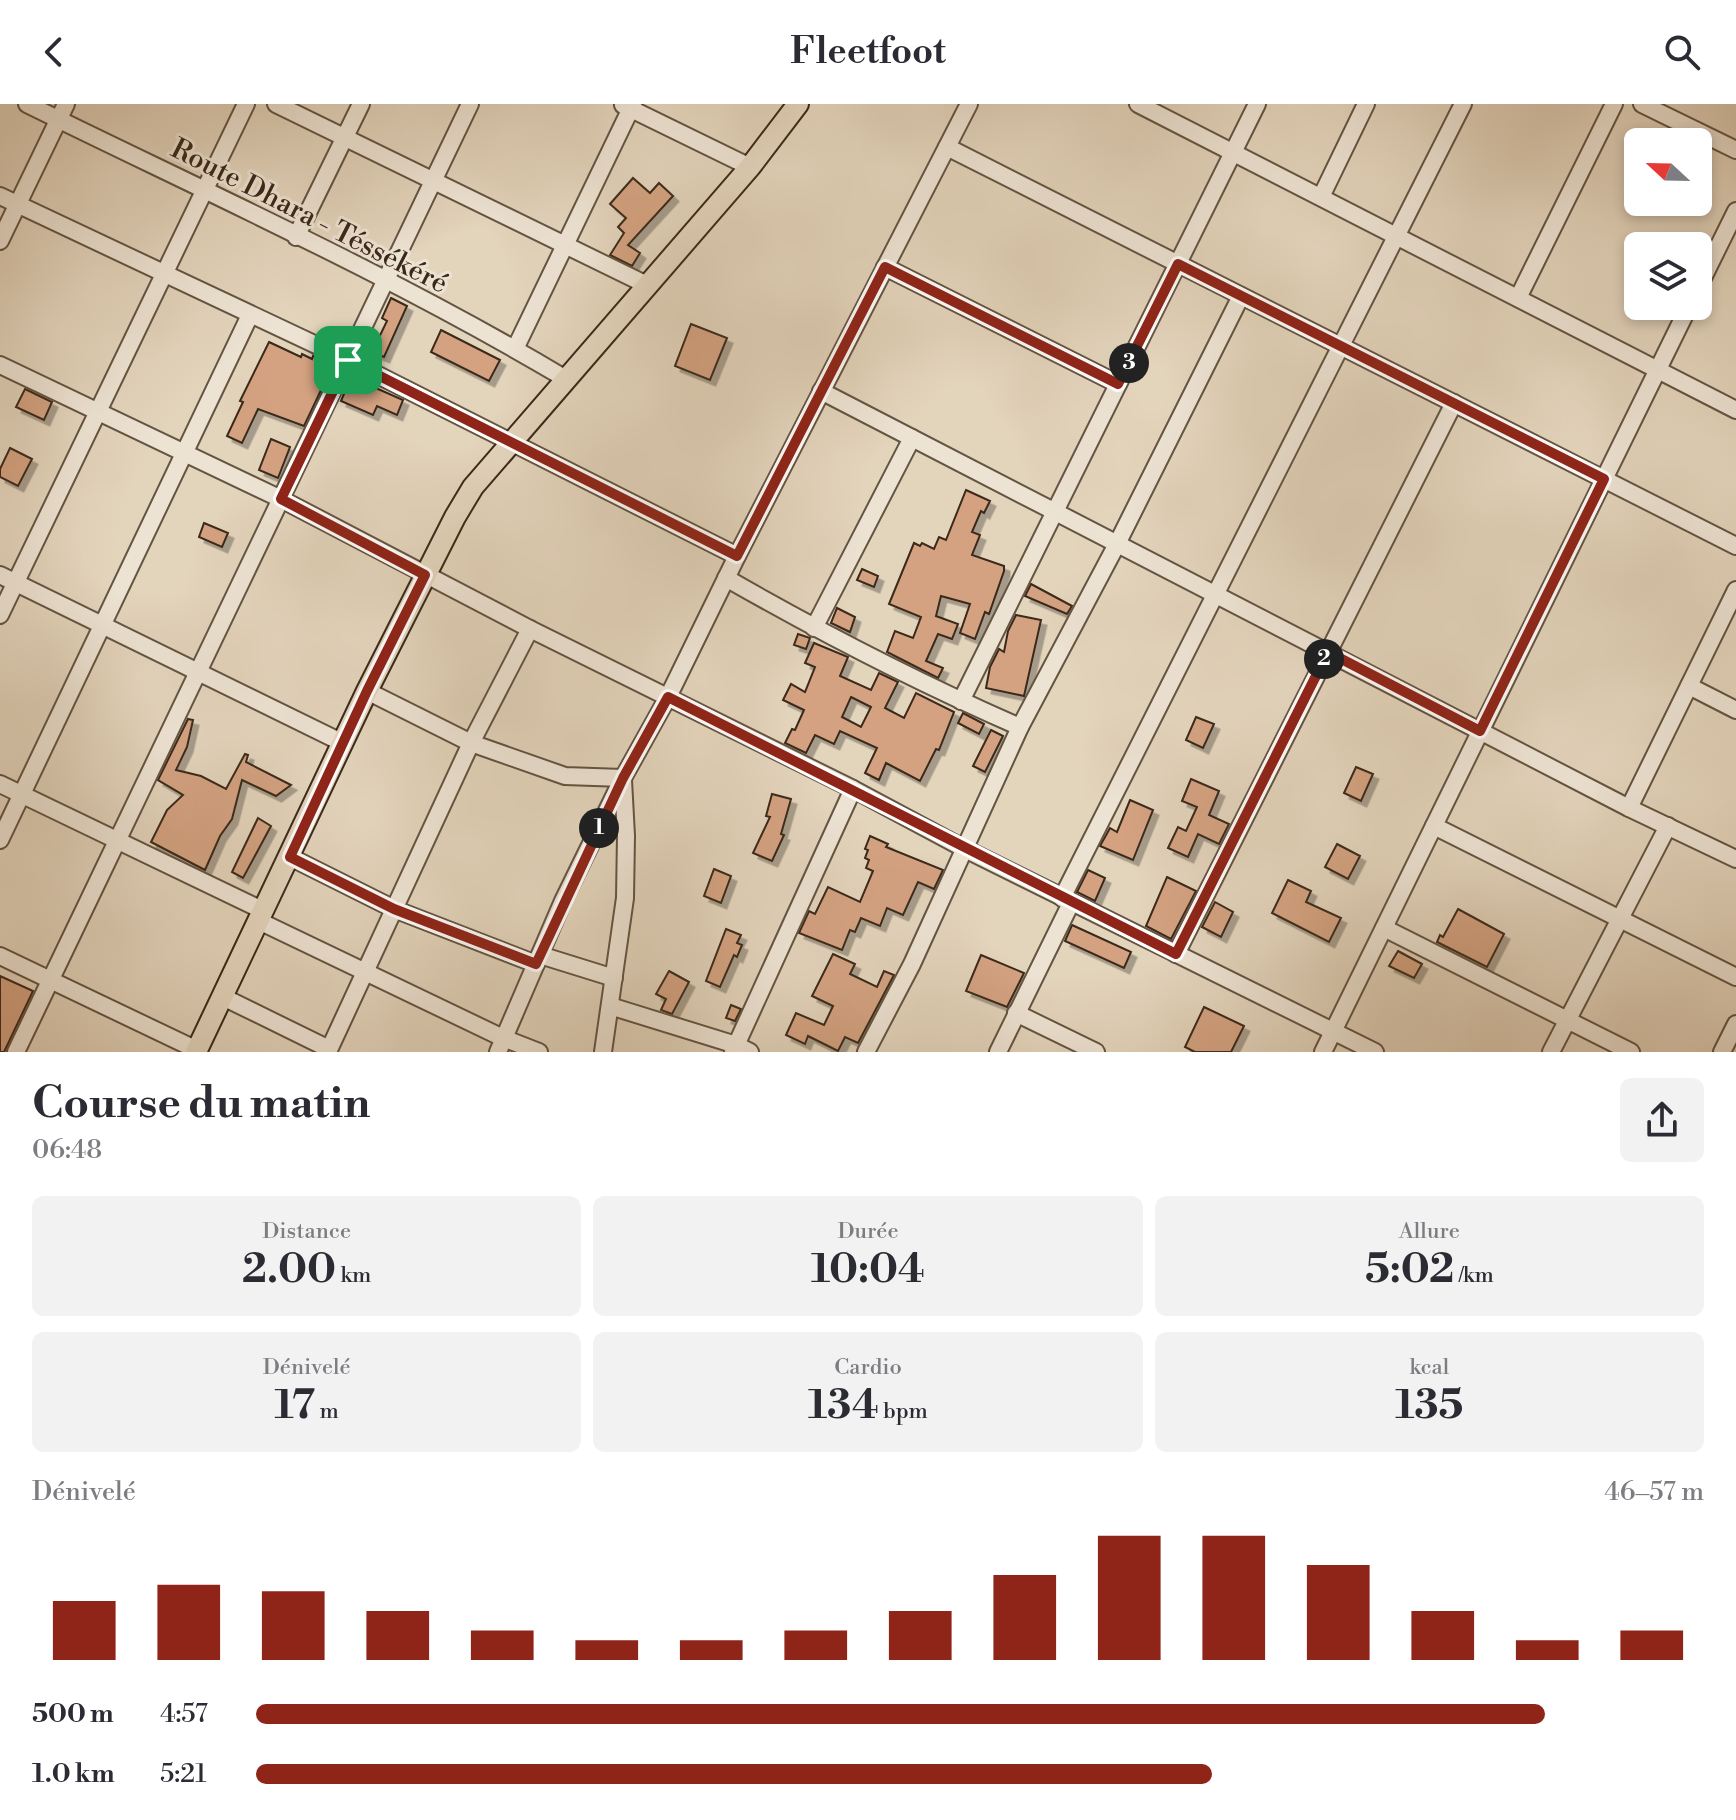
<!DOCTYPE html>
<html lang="fr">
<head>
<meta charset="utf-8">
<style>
	:root { --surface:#fff; --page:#f2f2f3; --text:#2b2b33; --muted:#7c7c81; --accent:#8f2418 }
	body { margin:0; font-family:"Libre Bodoni",serif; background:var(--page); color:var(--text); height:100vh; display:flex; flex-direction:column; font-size:30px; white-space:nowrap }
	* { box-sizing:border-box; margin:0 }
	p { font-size:26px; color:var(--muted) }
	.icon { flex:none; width:44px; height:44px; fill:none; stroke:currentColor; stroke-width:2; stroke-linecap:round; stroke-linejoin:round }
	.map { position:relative; height:948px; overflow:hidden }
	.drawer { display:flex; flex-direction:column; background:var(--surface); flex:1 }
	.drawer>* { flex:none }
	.needle { width:52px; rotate:292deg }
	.buttons { position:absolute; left:1624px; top:24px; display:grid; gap:16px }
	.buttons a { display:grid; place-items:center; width:88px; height:88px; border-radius:12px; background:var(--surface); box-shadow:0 4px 12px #0003; font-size:40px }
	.pin { position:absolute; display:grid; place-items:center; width:68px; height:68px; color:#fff; margin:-34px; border-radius:16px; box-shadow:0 4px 12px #0006 }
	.km { position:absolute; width:40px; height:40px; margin:-20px; border-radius:50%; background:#222; color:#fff; font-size:22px; line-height:40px; text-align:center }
	.round { display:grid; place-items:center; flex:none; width:84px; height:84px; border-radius:12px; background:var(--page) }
	.summary { display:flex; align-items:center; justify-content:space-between; height:136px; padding:0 32px }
	h1 { font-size:44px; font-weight:700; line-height:60px }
	.stats { display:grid; grid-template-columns:repeat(3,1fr); gap:12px; height:136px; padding:8px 32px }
	.stats div { display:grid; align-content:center; border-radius:12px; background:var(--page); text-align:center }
	.stats b { font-size:40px; font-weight:700 }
	.stats small { font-size:22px; font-weight:400 }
	.stats p { font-size:22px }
	.chart { height:224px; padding:16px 32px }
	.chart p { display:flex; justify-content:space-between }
	.chart svg { width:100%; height:144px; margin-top:8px; stroke:var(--accent); stroke-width:6 }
	ul { padding:0 32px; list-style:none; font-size:26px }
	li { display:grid; grid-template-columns:128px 96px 1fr; align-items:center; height:60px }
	li i { height:20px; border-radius:10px; background:var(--accent) }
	header { display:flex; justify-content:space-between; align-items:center; height:104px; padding:0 32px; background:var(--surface); font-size:36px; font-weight:700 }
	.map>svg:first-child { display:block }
</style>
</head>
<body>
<header><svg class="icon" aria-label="back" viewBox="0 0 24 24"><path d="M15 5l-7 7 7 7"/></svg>Fleetfoot<svg class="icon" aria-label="search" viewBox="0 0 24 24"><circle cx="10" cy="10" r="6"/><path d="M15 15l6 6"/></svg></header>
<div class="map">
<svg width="1736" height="948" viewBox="0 0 1736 948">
	<defs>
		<filter id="shadow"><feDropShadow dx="5.5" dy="5.5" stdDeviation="0" flood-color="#0004"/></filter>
	</defs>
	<rect width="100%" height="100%" fill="#e3d4bc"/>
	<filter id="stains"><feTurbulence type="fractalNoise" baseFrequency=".0025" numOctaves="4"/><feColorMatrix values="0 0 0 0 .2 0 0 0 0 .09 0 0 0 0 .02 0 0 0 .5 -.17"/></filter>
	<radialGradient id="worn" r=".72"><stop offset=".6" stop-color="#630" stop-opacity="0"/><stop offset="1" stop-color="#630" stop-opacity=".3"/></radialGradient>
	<!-- building -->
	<g fill="#d4a281" stroke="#3a291a" stroke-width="2" fill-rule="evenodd" filter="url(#shadow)">
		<path d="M633,74L650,89L659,79L673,92L628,141L640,149L632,162L610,151L624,129L618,123L626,114L610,100Z"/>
		<path d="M391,194L407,202L384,253L372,248L387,217L382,214Z"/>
		<path d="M691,220L727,234L710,276L675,262Z"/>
		<path d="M441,226L500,256L489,277L431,248Z"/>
		<path d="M269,238L301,253L302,250L312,255L313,252L332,263L304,322L258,305L242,339L227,332L243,298L240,297Z"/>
		<path d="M351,273L403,296L397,311L377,302L373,311L341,297Z"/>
		<path d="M25,285L52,298L44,316L16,303Z"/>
		<path d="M271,335L290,343L278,374L259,366Z"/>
		<path d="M10,344L32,355L18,382L0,373V365Z"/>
		<path d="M966,386L990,397L984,409L981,407L972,428L980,431L972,451L1004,462V467L989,510L985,508L975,535L960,529L970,500L941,492L936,512L958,520L952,535L938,530L926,557L943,564L938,574L887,548L895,527L913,534L921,513L889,500L914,439L920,442L922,439L934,445L939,433L946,436Z"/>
		<path d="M204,419L228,429L222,443L199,433Z"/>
		<path d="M862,465L878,472L874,483L857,476Z"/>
		<path d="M1031,480L1072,502L1067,510L1025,492Z"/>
		<path d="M837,504L855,513L850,528L831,519Z"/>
		<path d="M1016,511L1041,516L1024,592L986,584L990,563L999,545L1004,548L1008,527Z"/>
		<path d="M798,530L810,534L806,545L794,541Z"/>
		<path d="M814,539L848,553L840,572L871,586L879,569L898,578L885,604L904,614L916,589L954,608L939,646L936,645L920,677L886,659L879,676L865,669L877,644L840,627L834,640L815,631L806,649L785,639L792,625L795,626L804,606L783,596L791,580L805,588L815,563L805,559ZM851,593L871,603L861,623L842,613Z"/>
		<path d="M963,609L984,620L979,630L958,619Z"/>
		<path d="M1196,613L1214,620L1203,644L1186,636Z"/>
		<path d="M188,615L193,616L187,643L176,666L201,672L226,685L245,650L248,651L246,658L291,681L276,692L242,676L232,715L220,732L205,766L151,738L167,706L183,691L158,676Z"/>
		<path d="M991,626L1003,632L985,668L973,662Z"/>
		<path d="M1356,663L1373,670L1361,697L1344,689Z"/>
		<path d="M1191,675L1219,687L1209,711L1229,720L1219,740L1198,730L1188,753L1168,744L1178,723L1186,727L1197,703L1182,697Z"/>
		<path d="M772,690L791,695L781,730L784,731L772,757L753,749L770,713L766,712Z"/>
		<path d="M1130,696L1153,706L1133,756L1100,742L1110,724L1117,728Z"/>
		<path d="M258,714L271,722L243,774L232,768Z"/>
		<path d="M870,732L888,740L886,743L943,766L934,785L918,778L903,811L887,804L880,822L861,814L855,828L850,826L842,846L799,829L809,807L815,810L828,783L860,798L873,767L866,764L869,756L865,754L868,746L865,745Z"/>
		<path d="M1337,740L1360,752L1348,775L1325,763Z"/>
		<path d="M714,765L731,772L721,799L704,792Z"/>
		<path d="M1088,766L1105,774L1095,797L1077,788Z"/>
		<path d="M1167,773L1196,787L1171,835L1146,822Z"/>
		<path d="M1288,776L1311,787L1306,798L1341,814L1329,838L1272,809Z"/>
		<path d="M1215,798L1233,808L1221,833L1202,823Z"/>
		<path d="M1458,805L1504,830L1487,863L1437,838L1440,831L1443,833Z"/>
		<path d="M1072,821L1131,848L1124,864L1065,837Z"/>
		<path d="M726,825L741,831L737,839L742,841L737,853L734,851L720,883L706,877Z"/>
		<path d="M1398,847L1422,860L1414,874L1389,862Z"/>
		<path d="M833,850L855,860L850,870L877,883L884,867L894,871L858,939L845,933L838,947L808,932L805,940L786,931L796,909L824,921L833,902L812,892Z"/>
		<path d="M981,851L1024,869L1007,903L966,887Z"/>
		<path d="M669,867L689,878L672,910L661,906L666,895L656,890Z"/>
		<path d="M0,872L33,887L4,948H0Z"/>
		<path d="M731,901L741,905L735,917L726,914Z"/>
		<path d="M1204,903L1244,922L1231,948H1195L1185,943Z"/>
	</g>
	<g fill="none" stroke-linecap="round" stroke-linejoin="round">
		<defs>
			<g id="minor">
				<path d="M27,0C208,89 393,172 566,275"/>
				<path d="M276,0L649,182"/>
				<path d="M1138,0L1736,306"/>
				<path d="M1642,0L1736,46"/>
				<path d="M623,1L750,63"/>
				<path d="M947,43L1736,442"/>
				<path d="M0,92L348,256L737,452"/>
				<path d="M1321,93L1366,0"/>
				<path d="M296,133L361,0"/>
				<path d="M0,137L66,0"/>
				<path d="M885,163L1118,280"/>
				<path d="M1698,184L1736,107"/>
				<path d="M1518,194L1614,0"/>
				<path d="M515,245L633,0"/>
				<path d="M0,261L281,395L530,525L853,685L965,745L1375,948"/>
				<path d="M821,287L1629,704L1736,755"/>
				<path d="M0,471L343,639"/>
				<path d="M726,474C822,529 919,579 1020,623"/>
				<path d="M0,511L246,0"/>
				<path d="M814,524L912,334"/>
				<path d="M1689,582L1736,606"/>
				<path d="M367,587L471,639L565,672L623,674"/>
				<path d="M961,597L1257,0"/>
				<path d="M0,680L264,807"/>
				<path d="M1629,704L1736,486"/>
				<path d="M1434,722L1736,873"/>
				<path d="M0,736L250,211"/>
				<path d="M290,753L394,805L536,860"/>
				<path d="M1062,794L1463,0"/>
				<path d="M259,817L503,934L539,948"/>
				<path d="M1384,824L1631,948"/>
				<path d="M1176,850L1454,299"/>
				<path d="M540,851L614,874"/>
				<path d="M0,852L197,946"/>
				<path d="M223,893L329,945"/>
				<path d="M610,902L736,941L750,948"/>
				<path d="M1016,909L1096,948"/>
				<path d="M16,948L470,0"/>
				<path d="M328,948L471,639L530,525"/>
				<path d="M498,948L563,797L623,674L668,593L737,452L969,0"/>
				<path d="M603,948L625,794L626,732L623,676"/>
				<path d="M733,948L853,685"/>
				<path d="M866,948L912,860L1020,623L1117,440L1241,192"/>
				<path d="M998,948L1071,799"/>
				<path d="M1323,948L1689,202"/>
				<path d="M1551,948L1668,722"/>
				<path d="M1722,948L1736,920"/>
			</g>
			<path id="major" d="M196,948L367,587L455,413L473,383L750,63L798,0"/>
		</defs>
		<!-- minor casing -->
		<use href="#minor" stroke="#645442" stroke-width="20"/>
		<!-- major casing -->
		<use href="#major" stroke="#3a291a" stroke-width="24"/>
		<!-- minor -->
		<use href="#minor" stroke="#ede3d3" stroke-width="16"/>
		<!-- major -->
		<use href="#major" stroke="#e3d4bc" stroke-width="20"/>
	</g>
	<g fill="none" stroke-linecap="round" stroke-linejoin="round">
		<defs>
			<path id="route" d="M1178,160L1604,375L1480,627L1328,548L1176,850L668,593L623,674L536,860L394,805L290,753L367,587L425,471L281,395L348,256L737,452L885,163L1118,280Z"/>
		</defs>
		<!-- route casing -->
		<use href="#route" stroke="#fff" stroke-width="16"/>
		<!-- route -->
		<use href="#route" stroke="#8f2418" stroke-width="10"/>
	</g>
	<g text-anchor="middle" stroke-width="6" stroke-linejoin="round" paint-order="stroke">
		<!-- street labels -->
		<g font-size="28" fill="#3a291a" stroke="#ede3d3">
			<text transform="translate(310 111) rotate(27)" y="10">Route Dhara - Téssékéré</text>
		</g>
	</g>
	<rect width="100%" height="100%" filter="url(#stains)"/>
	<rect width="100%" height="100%" fill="url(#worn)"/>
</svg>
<div class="buttons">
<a><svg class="needle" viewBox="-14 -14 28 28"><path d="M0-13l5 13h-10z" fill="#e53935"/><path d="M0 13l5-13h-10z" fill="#7c7c81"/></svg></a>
<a><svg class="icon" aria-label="layers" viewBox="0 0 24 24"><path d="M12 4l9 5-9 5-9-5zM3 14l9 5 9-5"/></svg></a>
</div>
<div class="pin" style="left:348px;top:256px;background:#1e9e55"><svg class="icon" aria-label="arrive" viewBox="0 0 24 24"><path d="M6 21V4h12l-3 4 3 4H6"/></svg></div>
<b class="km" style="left:599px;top:724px">1</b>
<b class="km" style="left:1324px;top:555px">2</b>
<b class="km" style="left:1129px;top:259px">3</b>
</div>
<section class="drawer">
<div class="summary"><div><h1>Course du matin</h1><p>06:48</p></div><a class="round"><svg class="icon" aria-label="share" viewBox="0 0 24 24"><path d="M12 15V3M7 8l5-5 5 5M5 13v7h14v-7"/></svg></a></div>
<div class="stats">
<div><p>Distance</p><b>2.00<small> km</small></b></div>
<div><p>Durée</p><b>10:04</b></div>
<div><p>Allure</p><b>5:02<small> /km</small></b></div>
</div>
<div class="stats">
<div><p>Dénivelé</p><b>17<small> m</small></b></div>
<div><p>Cardio</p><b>134<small> bpm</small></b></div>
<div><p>kcal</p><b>135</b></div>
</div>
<div class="chart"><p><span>Dénivelé</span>46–57 m</p>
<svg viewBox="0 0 160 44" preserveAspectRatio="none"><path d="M5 44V26M15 44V21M25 44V23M35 44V29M45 44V35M55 44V38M65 44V38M75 44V35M85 44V29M95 44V18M105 44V6M115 44V6M125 44V15M135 44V29M145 44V38M155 44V35"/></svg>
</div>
<ul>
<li><b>500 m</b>4:57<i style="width:89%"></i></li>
<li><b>1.0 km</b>5:21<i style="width:66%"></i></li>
</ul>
</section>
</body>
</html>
